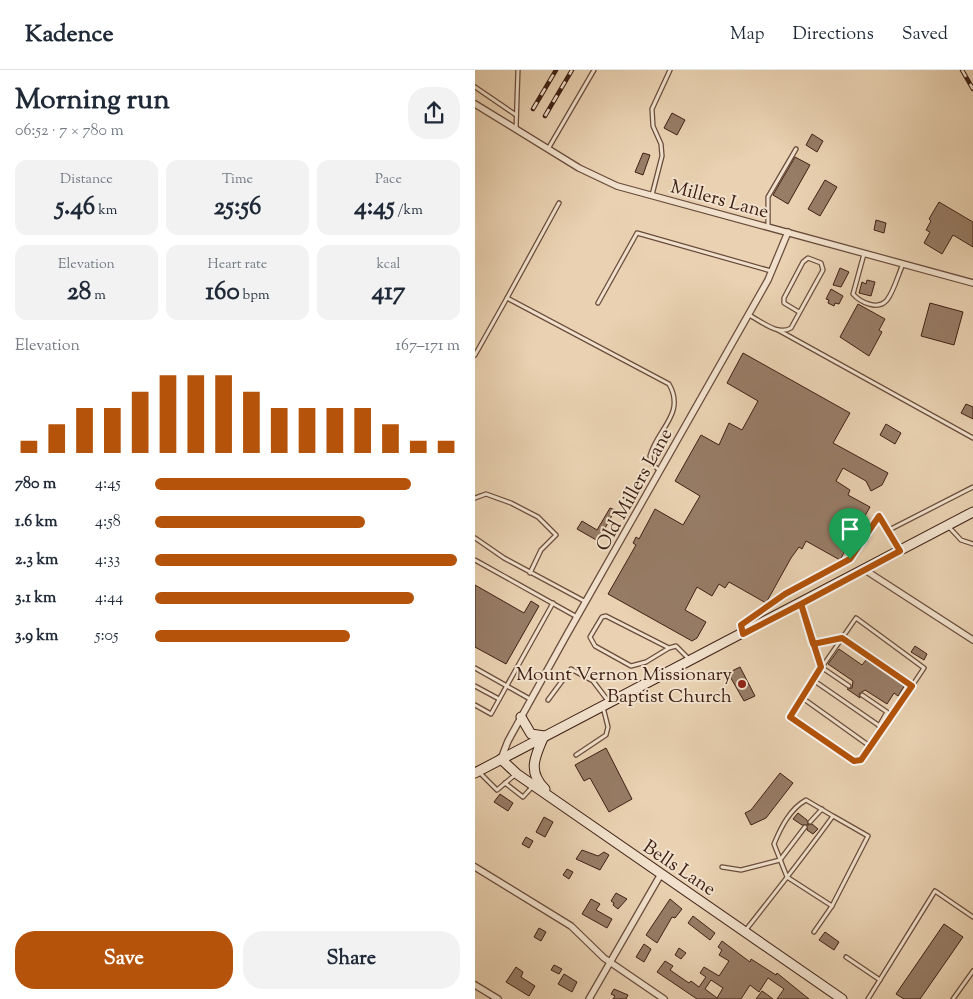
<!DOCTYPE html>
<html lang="en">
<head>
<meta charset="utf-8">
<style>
	:root { --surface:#fff; --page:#f2f2f3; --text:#1f2937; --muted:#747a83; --line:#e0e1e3; --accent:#b45309 }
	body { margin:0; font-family:"Sorts Mill Goudy",serif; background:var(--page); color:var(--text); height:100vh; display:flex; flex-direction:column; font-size:19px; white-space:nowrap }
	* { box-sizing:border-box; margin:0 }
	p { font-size:16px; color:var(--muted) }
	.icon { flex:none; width:28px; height:28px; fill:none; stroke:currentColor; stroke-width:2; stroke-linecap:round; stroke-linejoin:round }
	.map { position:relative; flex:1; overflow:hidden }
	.side { display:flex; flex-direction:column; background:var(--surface); width:475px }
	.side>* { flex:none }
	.pin { position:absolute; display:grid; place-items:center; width:42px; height:42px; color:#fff; margin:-51px -21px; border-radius:50% 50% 50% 0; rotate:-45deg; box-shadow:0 0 5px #0007 }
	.pin .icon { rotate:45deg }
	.round { display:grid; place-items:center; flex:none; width:52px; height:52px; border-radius:20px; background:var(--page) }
	.head { display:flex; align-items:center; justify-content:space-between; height:85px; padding:0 15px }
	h1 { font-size:28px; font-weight:800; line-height:38px }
	.metrics { display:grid; grid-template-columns:repeat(3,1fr); gap:8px; height:85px; padding:5px 15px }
	.metrics div { display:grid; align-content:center; border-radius:12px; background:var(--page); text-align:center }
	.metrics b { font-size:25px; font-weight:800 }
	.metrics small { font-size:14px; font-weight:400 }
	.metrics p { font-size:14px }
	.chart { height:140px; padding:10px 15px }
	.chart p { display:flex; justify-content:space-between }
	.chart svg { width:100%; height:90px; margin-top:5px; stroke:var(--accent); stroke-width:6 }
	.action { display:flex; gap:10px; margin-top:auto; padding:10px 15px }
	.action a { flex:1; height:58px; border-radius:20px; background:var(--accent); color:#fff; font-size:20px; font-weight:800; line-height:58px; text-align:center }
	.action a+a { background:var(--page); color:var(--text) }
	ul { padding:0 15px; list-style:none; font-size:16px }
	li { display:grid; grid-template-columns:80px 60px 1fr; align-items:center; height:38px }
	li i { height:12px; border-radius:6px; background:var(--accent) }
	header { display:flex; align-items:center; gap:30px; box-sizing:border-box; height:70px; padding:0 25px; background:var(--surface); border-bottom:1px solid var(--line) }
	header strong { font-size:24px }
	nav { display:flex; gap:28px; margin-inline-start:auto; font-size:18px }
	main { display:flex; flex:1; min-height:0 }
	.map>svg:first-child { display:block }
</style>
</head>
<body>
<header>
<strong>Kadence</strong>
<nav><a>Map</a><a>Directions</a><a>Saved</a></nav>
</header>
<main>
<section class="side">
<div class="head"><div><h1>Morning run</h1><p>06:52 · 7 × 780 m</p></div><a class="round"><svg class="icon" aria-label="share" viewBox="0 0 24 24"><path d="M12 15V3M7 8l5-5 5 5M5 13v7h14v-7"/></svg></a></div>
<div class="metrics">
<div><p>Distance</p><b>5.46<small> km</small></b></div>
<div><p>Time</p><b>25:56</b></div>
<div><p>Pace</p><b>4:45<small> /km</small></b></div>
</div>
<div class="metrics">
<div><p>Elevation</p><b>28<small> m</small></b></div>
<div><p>Heart rate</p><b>160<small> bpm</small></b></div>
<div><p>kcal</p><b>417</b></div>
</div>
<div class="chart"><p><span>Elevation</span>167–171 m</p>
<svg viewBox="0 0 160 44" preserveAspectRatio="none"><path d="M5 44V38M15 44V30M25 44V22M35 44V22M45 44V14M55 44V6M65 44V6M75 44V6M85 44V14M95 44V22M105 44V22M115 44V22M125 44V22M135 44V30M145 44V38M155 44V38"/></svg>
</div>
<ul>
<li><b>780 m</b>4:45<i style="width:84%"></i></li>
<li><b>1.6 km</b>4:58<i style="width:69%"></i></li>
<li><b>2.3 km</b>4:33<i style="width:99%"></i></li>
<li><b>3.1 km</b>4:44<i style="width:85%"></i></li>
<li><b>3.9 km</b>5:05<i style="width:64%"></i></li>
</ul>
<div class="action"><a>Save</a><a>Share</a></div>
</section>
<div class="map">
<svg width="498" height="929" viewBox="0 0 498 929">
	<rect width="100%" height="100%" fill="#e9d1b1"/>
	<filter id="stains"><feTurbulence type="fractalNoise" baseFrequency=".004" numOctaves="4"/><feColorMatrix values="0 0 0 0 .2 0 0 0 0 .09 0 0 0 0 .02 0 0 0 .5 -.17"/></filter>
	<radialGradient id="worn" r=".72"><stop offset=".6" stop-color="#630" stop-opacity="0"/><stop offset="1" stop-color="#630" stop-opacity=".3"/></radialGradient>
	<!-- building -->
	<g fill="#977c66" stroke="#3f2015" fill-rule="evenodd">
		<path d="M197,43L210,50L202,65L189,58Z"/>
		<path d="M337,64L348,71L342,82L331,75Z"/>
		<path d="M168,83L175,85L168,105L160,102Z"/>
		<path d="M320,87L335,95L313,134L298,125Z"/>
		<path d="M350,110L362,117L345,146L333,139Z"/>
		<path d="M464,132L498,152V177L478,165L467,184L449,173L455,162L451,160L456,151L454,149Z"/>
		<path d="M401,150L411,153L409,163L399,160Z"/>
		<path d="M365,198L374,202L366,217L358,215Z"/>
		<path d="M392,210L400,212L396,226L384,223L387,212L391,214Z"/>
		<path d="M356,219L368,226L364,234L360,233L359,236L353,233L354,230L351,229Z"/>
		<path d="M455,233L488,242L479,275L446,266Z"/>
		<path d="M383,234L410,249L404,260L407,262L394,286L365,267Z"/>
		<path d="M268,283L375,343L358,373L413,403L407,415L396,421L391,411L368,398L361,411L375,420L373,425L395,437L365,490L331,471L327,479L324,477L316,488L291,533L254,512L250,518L244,514L237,526L222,517L210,540L231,552L222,568L217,571L133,524L161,475L158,473L161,467L164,469L180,439L208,455L225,426L200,411L226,365L244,375L254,353L267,360L283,331L252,313Z"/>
		<path d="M491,334L498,337V349L486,343Z"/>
		<path d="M411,354L426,363L420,374L405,365Z"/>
		<path d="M135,438L140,440L123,471L102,459L107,451L122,460Z"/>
		<path d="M0,515L49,543L56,531L64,536L31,594L0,577Z"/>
		<path d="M440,576L452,584L449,590L436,582Z"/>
		<path d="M364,579L387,595L391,590L430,615L423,626L419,623L412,634L390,620L384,624L385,628L372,619L377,618L378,611L353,594Z"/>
		<path d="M265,597L280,626L269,631L253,603Z"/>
		<path d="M131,678L157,729L134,742L115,708L109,711L100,695Z"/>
		<path d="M305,703L318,713L291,748L276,755L270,743L276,740Z"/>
		<path d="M25,724L38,733L33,741L19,732Z"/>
		<path d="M323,743L332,750L333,755L337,754L343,759L338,764L332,760V755H327L318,749Z"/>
		<path d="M69,747L78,752L70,767L61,762Z"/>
		<path d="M51,767L58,771L54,778L47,774Z"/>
		<path d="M107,780L123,786L129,782L134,785L125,800L101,789Z"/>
		<path d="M92,799L98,802L94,809L88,805Z"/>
		<path d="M141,823L152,829L143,839L138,835L139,833L136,831Z"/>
		<path d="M116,829L125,834L121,840L137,849L132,858L107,844Z"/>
		<path d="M195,829L207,839L200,848L197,847L182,873L171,865Z"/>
		<path d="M218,846L240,863L235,870L213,853Z"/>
		<path d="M469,854L488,867L445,929H429L421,924Z"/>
		<path d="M64,858L71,862L66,871L59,867Z"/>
		<path d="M350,862L364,872L359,880L344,870Z"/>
		<path d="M247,871L275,892L276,889L301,905L302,903L334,929H302L309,919L293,908L284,922L275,915L266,929H222L182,902L190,891L198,896L195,900L211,911L214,913L216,911L224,917L231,907L225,903L229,897L244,906L254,891L244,885L247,880L243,877ZM236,910L248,918L242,928L230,919Z"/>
		<path d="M169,874L176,879L169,892L161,887Z"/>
		<path d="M204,878L211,883L206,889L200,885Z"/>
		<path d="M79,895L87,899L84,904L76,900Z"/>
		<path d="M41,897L48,902L46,907L60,916L54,926L31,912Z"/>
		<path d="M89,904L102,912L97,922L83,914Z"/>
		<path d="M139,919L153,925L151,929H138L140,926L136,924Z"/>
		<path d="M287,921L290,923L298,929H281Z"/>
	</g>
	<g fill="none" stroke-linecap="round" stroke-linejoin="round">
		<defs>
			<g id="service">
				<path d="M0,17L41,45"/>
				<path d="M41,59L43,0"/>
				<path d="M73,79L119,0"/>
				<path d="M177,125L187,86L186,74L178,56L177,39L195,0"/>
				<path d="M84,133L32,228L194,314C211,344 182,359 175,386L176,393L185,401"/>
				<path d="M293,157V127L321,79"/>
				<path d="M389,184L378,224C385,232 403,241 412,230C419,221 423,205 428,194"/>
				<path d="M123,233L162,163L296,201"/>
				<path d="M274,245C286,251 303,266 316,258L348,200L346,193L333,188L328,192L309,228V233L324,242"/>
				<path d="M303,260L498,368"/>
				<path d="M0,285L32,228"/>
				<path d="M0,428L11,424L36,433L63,447L81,465L66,480L55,503"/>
				<path d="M473,456L486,470L498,474"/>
				<path d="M414,460L498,417"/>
				<path d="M0,468L29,488L111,532"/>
				<path d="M0,490L102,547"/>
				<path d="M326,535L346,597L374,616"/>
				<path d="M267,561L266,555L310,524L375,489L404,447L424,479"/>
				<path d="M338,574L367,568L437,616L386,691H379L315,647L338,610L381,548L449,598L437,616"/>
				<path d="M194,578L171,592L156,596L120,576L115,567L127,547L131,546L194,578L201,576L214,589"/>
				<path d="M0,598L55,629"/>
				<path d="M338,610L409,659"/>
				<path d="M0,616L24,629"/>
				<path d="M387,625L412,642L404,656"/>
				<path d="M326,627L396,677"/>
				<path d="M73,630L96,599L118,611L134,632"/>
				<path d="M0,635L16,644L78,533"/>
				<path d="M101,685L131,665L133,657L128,637"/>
				<path d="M5,703L22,720L41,704"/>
				<path d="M30,713L48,727L58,716"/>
				<path d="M335,752L347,739"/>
				<path d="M247,797L266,800L305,790L330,757"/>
				<path d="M270,861C300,823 330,785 358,746L393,766L357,836L312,807L299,774C306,757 315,739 331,730L358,746"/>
				<path d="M339,862L357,836"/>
				<path d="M371,887L405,910"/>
				<path d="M393,929L460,821L498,847"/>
				<path d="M478,929L498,901"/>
			</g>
			<g id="minor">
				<path d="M0,34L104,98L142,116L498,213"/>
				<path d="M390,500L498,570"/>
				<path d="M26,689L33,671L90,568L293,210L313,162"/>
				<path d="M0,797L96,856L129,888L189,929"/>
				<path d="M0,915L23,929"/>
				<path d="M114,929L186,804"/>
			</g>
			<g id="secondary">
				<path d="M46,647L56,664L69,666C60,686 52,702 70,719"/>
				<path d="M26,689L42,704L367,929"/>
				<path d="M0,703L498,442"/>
			</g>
		</defs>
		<!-- service casing -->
		<use href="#service" stroke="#6a4c3c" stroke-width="5.5"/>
		<!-- minor casing -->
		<use href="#minor" stroke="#6a4c3c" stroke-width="8"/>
		<!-- secondary casing -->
		<use href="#secondary" stroke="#3f2015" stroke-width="11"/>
		<!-- service -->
		<use href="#service" stroke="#f1e1cc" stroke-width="3"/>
		<!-- minor -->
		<use href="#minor" stroke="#f1e1cc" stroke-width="5.5"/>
		<!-- secondary -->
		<use href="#secondary" stroke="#f1e1cc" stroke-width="9"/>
		<defs>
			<g id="rail">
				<path d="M487,0L498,19"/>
				<path d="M58,39L81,0"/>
				<path d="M70,46L97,0"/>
			</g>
		</defs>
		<!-- rail casing -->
		<use href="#rail" stroke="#3f2015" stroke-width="4.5"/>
		<!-- rail -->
		<use href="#rail" stroke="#f1e1cc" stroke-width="2.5" stroke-dasharray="8" stroke-linecap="butt"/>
	</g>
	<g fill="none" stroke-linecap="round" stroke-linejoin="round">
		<defs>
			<path id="route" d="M375,489L310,524L266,555L268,564L326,534L346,597L315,647L379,691L386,690L437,616L367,568L338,574L326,534L425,481L404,446L375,489"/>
		</defs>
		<!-- route casing -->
		<use href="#route" stroke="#fff" stroke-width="10"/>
		<!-- route -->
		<use href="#route" stroke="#b45309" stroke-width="6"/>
	</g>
	<!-- markers -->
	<circle fill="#8f2418" stroke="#f1e1cc" stroke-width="2" cx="267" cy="614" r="5"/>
	<g text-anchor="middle" stroke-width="4" stroke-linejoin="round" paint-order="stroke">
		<!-- street labels -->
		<g font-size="19" fill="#3f2015" stroke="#f1e1cc">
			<text transform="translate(245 128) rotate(15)" y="7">Millers Lane</text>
			<text transform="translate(158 419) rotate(-61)" y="7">Old Millers Lane</text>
			<text transform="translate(205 797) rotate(34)" y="7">Bells Lane</text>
		</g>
		<!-- poi labels -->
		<g font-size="19" fill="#3f2015" stroke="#f1e1cc" text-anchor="end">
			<text x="257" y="610">Mount Vernon Missionary<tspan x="257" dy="22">Baptist Church</tspan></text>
		</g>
	</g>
	<rect width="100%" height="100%" filter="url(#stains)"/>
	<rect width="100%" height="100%" fill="url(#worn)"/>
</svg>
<div class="pin" style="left:375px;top:489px;background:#1e9e55"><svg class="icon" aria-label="arrive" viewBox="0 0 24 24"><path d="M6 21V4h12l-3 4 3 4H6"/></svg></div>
</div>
</main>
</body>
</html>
